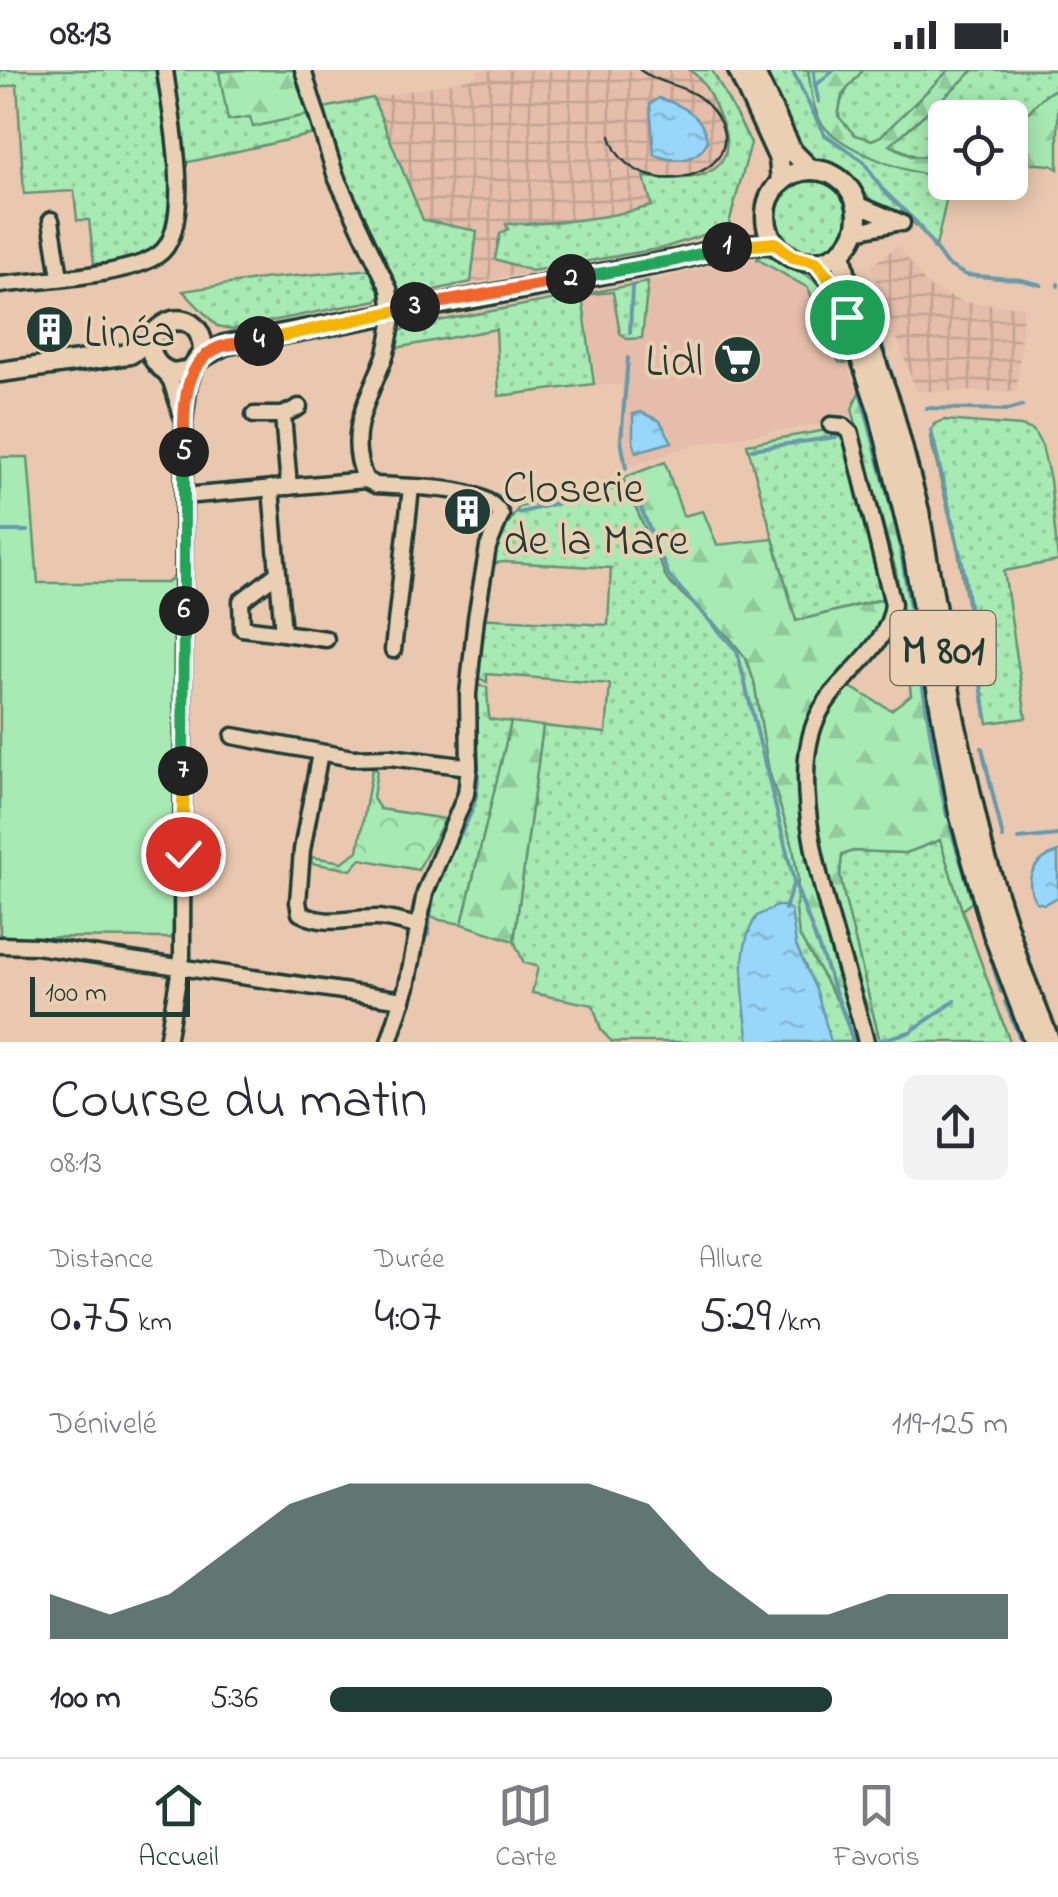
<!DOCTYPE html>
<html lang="fr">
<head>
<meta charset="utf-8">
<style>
	:root { --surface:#fff; --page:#f2f2f3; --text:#2b2b33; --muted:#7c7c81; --line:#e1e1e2; --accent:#1f3d34 }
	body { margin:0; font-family:"Indie Flower",sans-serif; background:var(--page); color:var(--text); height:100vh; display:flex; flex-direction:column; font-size:38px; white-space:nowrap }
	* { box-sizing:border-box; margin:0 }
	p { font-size:32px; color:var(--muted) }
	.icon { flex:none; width:55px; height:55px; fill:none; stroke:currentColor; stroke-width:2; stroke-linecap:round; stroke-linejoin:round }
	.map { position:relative; height:972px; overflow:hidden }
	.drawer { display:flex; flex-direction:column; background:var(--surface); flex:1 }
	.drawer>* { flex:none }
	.fabs { position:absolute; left:928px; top:30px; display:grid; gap:20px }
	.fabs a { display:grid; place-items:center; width:100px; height:100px; border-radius:15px; background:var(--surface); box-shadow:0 5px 25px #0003; font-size:50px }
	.scale { position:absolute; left:30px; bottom:25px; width:160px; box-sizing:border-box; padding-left:10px; border:5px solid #1f3d34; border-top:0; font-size:28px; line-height:35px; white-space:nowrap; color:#1f3d34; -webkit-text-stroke:8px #ebcfb2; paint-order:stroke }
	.pin { position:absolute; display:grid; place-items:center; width:85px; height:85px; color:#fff; margin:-42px; border:5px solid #fff; border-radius:50%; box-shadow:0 2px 10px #0007 }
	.km { position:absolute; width:50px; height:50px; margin:-25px; border-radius:50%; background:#222; color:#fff; font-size:28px; line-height:50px; text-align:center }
	.round { display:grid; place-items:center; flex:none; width:105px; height:105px; border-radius:15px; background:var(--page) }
	.overview { display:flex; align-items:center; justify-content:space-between; height:170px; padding:0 50px }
	h1 { font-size:55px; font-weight:600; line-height:75px }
	.stats { display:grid; grid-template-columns:repeat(3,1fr); gap:15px; height:170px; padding:10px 50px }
	.stats div { display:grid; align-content:center }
	.stats b { font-size:50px; font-weight:600 }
	.stats small { font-size:28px; font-weight:400 }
	.stats p { font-size:28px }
	.chart { height:280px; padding:20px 50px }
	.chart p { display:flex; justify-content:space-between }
	.chart svg { width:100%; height:180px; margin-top:10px; fill:var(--accent); opacity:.7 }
	ul { padding:0 50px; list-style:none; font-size:32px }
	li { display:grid; grid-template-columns:160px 120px 1fr; align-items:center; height:75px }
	li i { height:25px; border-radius:12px; background:var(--accent) }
	.status { display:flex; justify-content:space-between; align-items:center; height:70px; padding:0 50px; background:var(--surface); direction:ltr }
	.status svg { height:28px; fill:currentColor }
	.dock { display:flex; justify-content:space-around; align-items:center; height:140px; border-top:2px solid var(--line); background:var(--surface); font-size:28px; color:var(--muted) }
	.dock a { display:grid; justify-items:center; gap:5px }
	.dock .active { color:var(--accent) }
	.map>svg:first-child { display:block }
</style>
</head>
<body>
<div class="status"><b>08:13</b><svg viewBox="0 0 49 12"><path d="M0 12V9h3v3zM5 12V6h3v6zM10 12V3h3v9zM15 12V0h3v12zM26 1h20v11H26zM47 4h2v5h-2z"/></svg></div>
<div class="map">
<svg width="1058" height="972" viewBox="0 0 1058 972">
	<defs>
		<pattern id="industrial-grid" width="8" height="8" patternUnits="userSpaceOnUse" patternTransform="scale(2.5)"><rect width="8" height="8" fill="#e5bdaa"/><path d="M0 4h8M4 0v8" fill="none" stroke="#c4a393"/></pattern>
		<pattern id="grass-dots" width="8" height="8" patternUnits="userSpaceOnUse" patternTransform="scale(2.5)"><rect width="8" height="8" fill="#a8eab3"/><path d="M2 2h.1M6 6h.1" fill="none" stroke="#90ca9b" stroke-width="1.8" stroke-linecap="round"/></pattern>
		<pattern id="forest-firs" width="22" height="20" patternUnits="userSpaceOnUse" patternTransform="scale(2.5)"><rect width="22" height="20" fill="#a8eab3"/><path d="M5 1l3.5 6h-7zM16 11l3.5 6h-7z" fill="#90ca9b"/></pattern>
		<pattern id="park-crowns" width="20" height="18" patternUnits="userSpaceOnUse" patternTransform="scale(2.5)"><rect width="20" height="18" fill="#a8eab3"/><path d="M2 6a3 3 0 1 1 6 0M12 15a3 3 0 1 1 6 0" fill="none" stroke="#90ca9b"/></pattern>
		<pattern id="water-ripples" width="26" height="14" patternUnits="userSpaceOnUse" patternTransform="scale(2.5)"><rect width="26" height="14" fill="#98d7fa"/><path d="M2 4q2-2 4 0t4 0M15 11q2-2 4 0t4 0" fill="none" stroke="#83b9d7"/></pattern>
	</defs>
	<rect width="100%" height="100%" fill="#eac8af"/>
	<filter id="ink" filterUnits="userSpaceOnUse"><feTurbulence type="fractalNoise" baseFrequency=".01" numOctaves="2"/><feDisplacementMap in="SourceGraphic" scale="20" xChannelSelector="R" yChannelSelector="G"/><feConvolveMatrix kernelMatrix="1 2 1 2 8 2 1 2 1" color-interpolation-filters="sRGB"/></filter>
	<g filter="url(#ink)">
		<!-- built -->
		<path fill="#e5bdaa" d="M749,187L808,218L859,322L850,349L692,375L628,397L621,358L622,315H594L596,308L583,222L648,212Z"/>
		<!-- industrial -->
		<g fill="url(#industrial-grid)">
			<path d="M476,0H712L751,73L728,157L663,178L451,217L373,28L473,8L478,5Z"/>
			<path d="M898,175L928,216L962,232L1023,237L1017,322L916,321L871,196Z"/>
		</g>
		<!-- grass -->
		<g fill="url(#grass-dots)" stroke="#649474" stroke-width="2.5">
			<path d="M0,0H158C162,37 188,159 155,182C139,193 113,192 94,194L89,150H77L74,121L24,124L17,14L0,18Z"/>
			<path d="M169,0H239L219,3L251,47L253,56L311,44L314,64L180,94Z"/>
			<path d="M690,0H712L751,73L728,157L663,178L532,201L495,189L500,164L508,159L506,154C557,154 603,149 652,136L644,107C697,113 749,106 716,38C709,22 704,11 690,0Z"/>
			<path d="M765,0H808L817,45L825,58L938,107L945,106V112L950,113L936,177L907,146C871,143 873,130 853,108C843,98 830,99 817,94C792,81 775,26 765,0Z"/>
			<path d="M863,0H949L881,67L873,70C822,63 837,25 863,0Z"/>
			<path d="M974,0H1058V18C1037,27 1028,47 1010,57V48H945V88L922,89L890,75Z"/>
			<path d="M373,28L423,150L477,161L471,212L407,226L400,222L359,140L319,39Z"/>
			<circle cx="812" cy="147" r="37"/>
			<path d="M372,199L384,222L377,230L232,259L217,256L183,221L262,209Z"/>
			<path d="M648,212L642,268L627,269L620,263L613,222L582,225L594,314L499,326L496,259L396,278L400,262L406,257Z"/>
			<path d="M944,350L1021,356L1033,360L1042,376L1050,410L1058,491L1004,501L1026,648L988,653L958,481L930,367L934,354Z"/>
			<path d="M827,360L844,361L889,527L796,551L747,374Z"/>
			<path d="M623,408L668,511L729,567L746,588L754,611L769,701L793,776L798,809L799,865L845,944L852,972H612L601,960L593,935L532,923L538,897L524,893L514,871L543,656L606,663L610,614L487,604V612L470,603L476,548L608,555L611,498L505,492L485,494C492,472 507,457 519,437L546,432Z"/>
			<path d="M469,614L487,617L489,649L511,652L462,854L440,850L420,840L462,738Z"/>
			<path d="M940,770L962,840L1010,972H880L844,826L840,804L842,784L853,781L906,783Z"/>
		</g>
		<!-- forest -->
		<g fill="url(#forest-firs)" stroke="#649474" stroke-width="2.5">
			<path d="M239,0H299L311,44L253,57L250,47L228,50L219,2Z"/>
			<path d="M808,0H863L842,25L838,46L855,65L872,70L881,66L949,0H974L890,75L911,86L945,88V106C915,108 840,79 822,54C812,39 811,17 808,0Z"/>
			<path d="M1058,18V99L1051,95L1010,92V57C1029,47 1037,27 1058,18Z"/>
			<path d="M762,183L808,206L822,217L847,293L839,292L808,218L757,189Z"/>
			<path d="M859,322L870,341L907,494L942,710L972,832L962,840L940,770L906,783L853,781L842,785L840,804L844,826L880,972H852L845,944L799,865L796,840L798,809L793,776L769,701L754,611L746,588L729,567L668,511L623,408L665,392L683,446L703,441L717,475L773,469L796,551L892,527V544L843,613L891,640L911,625L896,501L852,339Z"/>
			<path d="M511,652L543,656L514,871L462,854Z"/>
		</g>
		<!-- park -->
		<path fill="url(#park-crowns)" stroke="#649474" stroke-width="2.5" d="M372,699L377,700L373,728L380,739L445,749L418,800L361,789L351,800L311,793L312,787L342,792L358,781Z"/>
		<!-- garden -->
		<path fill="#a8eab3" stroke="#649474" stroke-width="2.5" d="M0,387H28L38,513H167L175,506L173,868L0,867Z"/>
		<!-- water -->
		<g fill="url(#water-ripples)" stroke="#6899ab" stroke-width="2.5">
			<path d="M659,28C682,35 705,46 707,72C696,93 674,92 654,85L650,34Z"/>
			<path d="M641,342L660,351L672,372L636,382L633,371V344Z"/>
			<path d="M1058,782V827L1044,834L1036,832C1022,808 1034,790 1058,782Z"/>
			<path d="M777,836H785L791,840L796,875L817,922L831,972H749C744,935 734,879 757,846Z"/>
		</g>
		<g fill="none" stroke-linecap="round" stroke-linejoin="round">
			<!-- stream -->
			<g stroke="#6899ab" stroke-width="4">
				<path d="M765,0L790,53"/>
				<path d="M792,0L824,64L863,91L882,119L917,153L946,194L966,205L1022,210L1041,215"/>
				<path d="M814,0L815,15"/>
				<path d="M819,32L815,16L834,0"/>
				<path d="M1058,216V214"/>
				<path d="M864,224C923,378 943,521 970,682"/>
				<path d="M630,263L632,216"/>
				<path d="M860,321L898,464L935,692L947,746"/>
				<path d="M926,338L1008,340L1022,336"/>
				<path d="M931,360L963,497L986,647"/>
				<path d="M752,379L836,367"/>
				<path d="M626,398L621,370L628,288"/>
				<path d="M631,414L669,506L737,581L794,811L854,972"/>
				<path d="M476,420L501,427"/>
				<path d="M519,443L618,417"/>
				<path d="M0,461H28"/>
				<path d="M888,568L895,559L899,535"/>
				<path d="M851,593L873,566"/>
				<path d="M982,678L1003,768"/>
				<path d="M985,749L990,769"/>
				<path d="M950,757L1001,922"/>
				<path d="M1019,769L1058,765"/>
				<path d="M993,779L1035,907"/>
				<path d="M785,839L794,811"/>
				<path d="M428,865C430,842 433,818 443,797C454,773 470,753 476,726C480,705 478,685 475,664"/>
				<path d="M1039,919L1058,964"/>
				<path d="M1005,932L1021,972"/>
				<path d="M874,972L910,962L955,931"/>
			</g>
			<defs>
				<g id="minor">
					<path d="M303,0L336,107L389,219L392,242"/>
					<path d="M857,134L902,153"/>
					<path d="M51,150L60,207"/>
					<path d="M856,161L896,153"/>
					<path d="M0,215C39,210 128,206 158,185C196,159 170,42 165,0"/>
					<path d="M162,298L171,311L182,346"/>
					<path d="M254,345H283L299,337"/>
					<path d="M283,345L289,417"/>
					<path d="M831,355L843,356L851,364L893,534C888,581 836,606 817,648C780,728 846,888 866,972"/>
					<path d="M271,418L283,563L242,558L241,531L278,503"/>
					<path d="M184,426L366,410"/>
					<path d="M283,563L326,569"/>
					<path d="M393,580L411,418"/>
					<path d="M233,666L352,688L390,687L469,697"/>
					<path d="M320,683L302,780L298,832L300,843C326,857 348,848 375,848C389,848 404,853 417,856"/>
					<path d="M0,875L36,876L403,930"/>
					<path d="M167,972L182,887L184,352L189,313L195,297"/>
					<path d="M389,972L407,916L425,823L466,724L469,697L468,624L476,548L488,477L501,445C484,413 409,418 376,415L366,410C344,364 369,329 385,286C389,273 391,260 393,246"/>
				</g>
				<g id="major">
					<path d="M738,0L779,89L781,112"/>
					<path d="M753,0L792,81L811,100"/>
					<circle cx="812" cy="146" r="46"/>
					<path d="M841,182L846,207L892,338L919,441L955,652L983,779L1020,897L1050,972"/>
					<path d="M816,192L832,213L847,247L879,342L912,476L959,743L993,863L1034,972"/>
					<path d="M201,288L224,275L676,190L730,176L775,173"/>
					<path d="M0,302L130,284C149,273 165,239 191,254C201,261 203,271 203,282L190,300L173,303C156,298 149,286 151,268"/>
				</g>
			</defs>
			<!-- minor casing -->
			<use href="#minor" stroke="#1f3d34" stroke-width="21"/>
			<!-- major casing -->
			<use href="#major" stroke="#1f3d34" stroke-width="25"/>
			<!-- minor -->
			<use href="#minor" stroke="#ebcfb2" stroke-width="14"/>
			<!-- major -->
			<use href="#major" stroke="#ebcfb2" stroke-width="18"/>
			<!-- tram -->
			<path stroke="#1f3d34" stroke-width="2.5" d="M610,66C631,143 771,104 708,35C689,14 661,16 640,0"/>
		</g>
	</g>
	<g fill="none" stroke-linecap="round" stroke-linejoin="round" filter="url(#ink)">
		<defs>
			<path id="split-1" d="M727,177L775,173L792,187L816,192L832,212L847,247"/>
			<path id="split-2" d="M571,209L676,190L727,177"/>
			<path id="split-3" d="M415,237L571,209"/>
			<path id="split-4" d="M259,271L415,237"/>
			<path id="split-5" d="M184,382C184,343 180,286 227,275C238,273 249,273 259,271"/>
			<path id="split-6" d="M184,541V382"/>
			<path id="split-7" d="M183,701L184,541"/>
			<path id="split-8" d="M183,784V701"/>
		</defs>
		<!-- split-1 casing -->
		<use href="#split-1" stroke="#fff" stroke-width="20"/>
		<!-- split-2 casing -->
		<use href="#split-2" stroke="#fff" stroke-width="20"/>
		<!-- split-3 casing -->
		<use href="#split-3" stroke="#fff" stroke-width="20"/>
		<!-- split-4 casing -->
		<use href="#split-4" stroke="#fff" stroke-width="20"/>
		<!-- split-5 casing -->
		<use href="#split-5" stroke="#fff" stroke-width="20"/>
		<!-- split-6 casing -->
		<use href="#split-6" stroke="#fff" stroke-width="20"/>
		<!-- split-7 casing -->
		<use href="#split-7" stroke="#fff" stroke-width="20"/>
		<!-- split-8 casing -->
		<use href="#split-8" stroke="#fff" stroke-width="20"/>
		<!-- split-1 -->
		<use href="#split-1" stroke="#f5b400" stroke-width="12"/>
		<!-- split-2 -->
		<use href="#split-2" stroke="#22a559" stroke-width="12"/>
		<!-- split-3 -->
		<use href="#split-3" stroke="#f0652b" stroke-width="12"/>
		<!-- split-4 -->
		<use href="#split-4" stroke="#f5b400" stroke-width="12"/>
		<!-- split-5 -->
		<use href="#split-5" stroke="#f0652b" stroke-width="12"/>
		<!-- split-6 -->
		<use href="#split-6" stroke="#22a559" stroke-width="12"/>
		<!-- split-7 -->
		<use href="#split-7" stroke="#22a559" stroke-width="12"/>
		<!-- split-8 -->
		<use href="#split-8" stroke="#f5b400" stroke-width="12"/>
	</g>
	<!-- icons -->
	<defs>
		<symbol id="building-disc" viewBox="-11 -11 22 22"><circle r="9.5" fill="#1f3d34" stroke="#ebcfb2"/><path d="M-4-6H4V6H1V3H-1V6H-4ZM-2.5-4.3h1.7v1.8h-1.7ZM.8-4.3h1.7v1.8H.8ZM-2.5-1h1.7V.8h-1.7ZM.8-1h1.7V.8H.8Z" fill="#fff"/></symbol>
		<symbol id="supermarket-disc" viewBox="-11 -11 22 22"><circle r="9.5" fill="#1f3d34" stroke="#ebcfb2"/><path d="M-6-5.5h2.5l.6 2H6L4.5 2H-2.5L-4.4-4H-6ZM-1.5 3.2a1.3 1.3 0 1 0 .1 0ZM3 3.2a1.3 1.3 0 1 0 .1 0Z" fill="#fff"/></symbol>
	</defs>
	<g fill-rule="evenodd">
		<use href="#building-disc" x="22" y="232" width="55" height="55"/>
		<use href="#supermarket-disc" x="710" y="262" width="55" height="55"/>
		<use href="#building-disc" x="440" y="414" width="55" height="55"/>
	</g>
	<g text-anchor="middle" stroke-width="8" stroke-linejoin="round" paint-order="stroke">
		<!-- shield labels -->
		<rect fill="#ebcfb2" stroke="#5c695a" stroke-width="2.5" x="890.5" y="541" width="105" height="74" rx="8"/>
		<g font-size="42" font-weight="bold" fill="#1f3d34">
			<text x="943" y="593">M 801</text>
		</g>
		<!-- poi labels -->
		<g font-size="45" fill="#1f3d34" stroke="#ebcfb2" text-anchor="start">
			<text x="84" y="276">Linéa</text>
			<text x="703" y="305" text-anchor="end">Lidl</text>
			<text x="503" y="432">Closerie<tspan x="503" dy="52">de la Mare</tspan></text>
		</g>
	</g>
</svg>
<div class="fabs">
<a><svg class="icon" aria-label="locate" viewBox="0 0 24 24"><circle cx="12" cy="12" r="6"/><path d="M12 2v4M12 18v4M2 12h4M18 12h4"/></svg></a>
</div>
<div class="scale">100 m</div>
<div class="pin" style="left:847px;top:247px;background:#1e9e55"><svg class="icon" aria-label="arrive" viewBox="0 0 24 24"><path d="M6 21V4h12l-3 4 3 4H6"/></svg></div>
<div class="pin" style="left:183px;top:784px;background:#d93025"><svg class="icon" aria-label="check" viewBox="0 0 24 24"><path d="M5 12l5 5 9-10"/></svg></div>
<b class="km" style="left:727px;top:177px">1</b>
<b class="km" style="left:571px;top:209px">2</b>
<b class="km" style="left:415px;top:237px">3</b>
<b class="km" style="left:259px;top:271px">4</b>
<b class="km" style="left:184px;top:382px">5</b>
<b class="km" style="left:184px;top:541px">6</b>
<b class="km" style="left:183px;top:701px">7</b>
</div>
<section class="drawer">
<div class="overview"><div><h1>Course du matin</h1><p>08:13</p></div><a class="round"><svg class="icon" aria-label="share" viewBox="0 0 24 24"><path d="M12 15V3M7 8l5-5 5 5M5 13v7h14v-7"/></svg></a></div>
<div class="stats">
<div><p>Distance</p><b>0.75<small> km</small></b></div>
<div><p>Durée</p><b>4:07</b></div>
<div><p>Allure</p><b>5:29<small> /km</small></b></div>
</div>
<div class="chart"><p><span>Dénivelé</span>119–125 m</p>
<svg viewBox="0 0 160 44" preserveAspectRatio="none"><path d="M0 44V33L10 38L20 33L30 22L40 11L50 6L60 6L70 6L80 6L90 6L100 11L110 27L120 38L130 38L140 33L150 33L160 33V44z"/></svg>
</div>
<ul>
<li><b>100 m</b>5:36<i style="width:74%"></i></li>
</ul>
</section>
<nav class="dock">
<a class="active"><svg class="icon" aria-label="home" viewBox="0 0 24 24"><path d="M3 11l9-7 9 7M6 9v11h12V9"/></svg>Accueil</a>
<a><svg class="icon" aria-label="map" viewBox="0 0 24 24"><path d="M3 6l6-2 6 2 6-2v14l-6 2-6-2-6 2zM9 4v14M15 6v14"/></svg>Carte</a>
<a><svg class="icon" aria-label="saved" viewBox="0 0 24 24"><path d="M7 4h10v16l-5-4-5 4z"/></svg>Favoris</a>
</nav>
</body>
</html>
